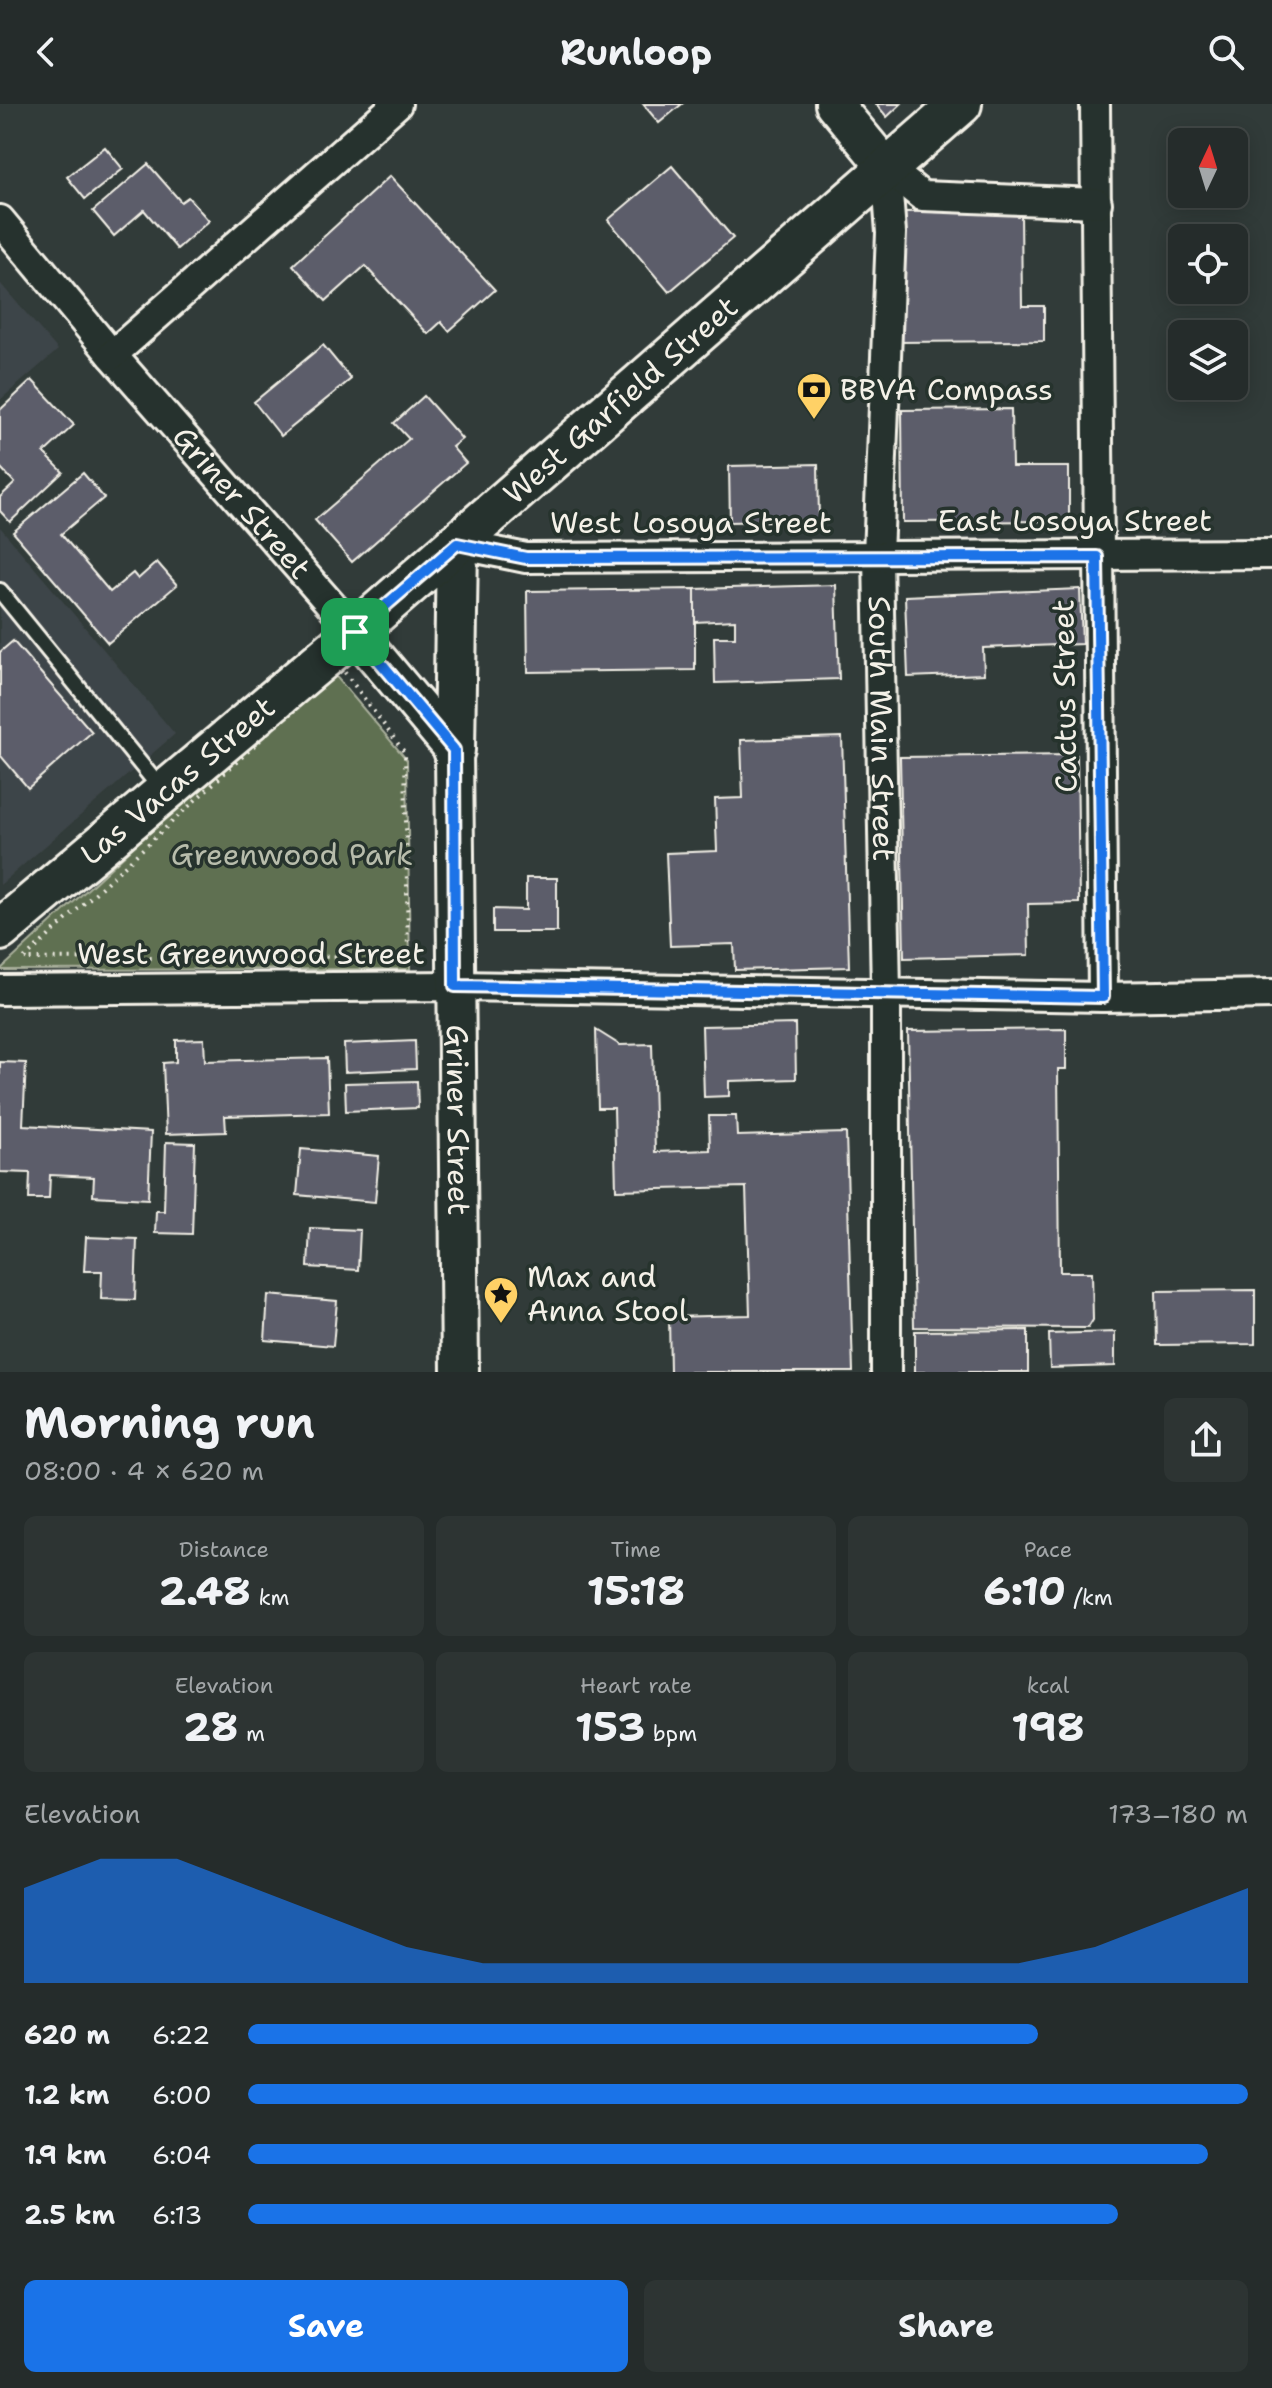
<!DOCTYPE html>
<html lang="en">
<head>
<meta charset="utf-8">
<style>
	:root { --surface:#252c2b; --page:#2d3433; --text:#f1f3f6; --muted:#a3a7a9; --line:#424847; --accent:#1a73e8 }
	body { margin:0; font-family:"Shantell Sans",sans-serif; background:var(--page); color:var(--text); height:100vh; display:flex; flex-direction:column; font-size:30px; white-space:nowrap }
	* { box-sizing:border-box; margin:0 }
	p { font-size:26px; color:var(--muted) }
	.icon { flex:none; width:44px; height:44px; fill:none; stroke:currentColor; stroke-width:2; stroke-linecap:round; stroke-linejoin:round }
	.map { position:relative; height:1268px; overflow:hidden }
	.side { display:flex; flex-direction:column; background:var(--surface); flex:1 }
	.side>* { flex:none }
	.needle { width:52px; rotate:4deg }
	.buttons { position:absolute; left:1168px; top:24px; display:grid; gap:16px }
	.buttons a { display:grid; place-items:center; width:80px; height:80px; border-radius:12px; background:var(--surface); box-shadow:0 4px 20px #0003,0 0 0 2px var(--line); font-size:40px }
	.pin { position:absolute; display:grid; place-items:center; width:68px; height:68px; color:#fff; margin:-34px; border-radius:16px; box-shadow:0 4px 12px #0006 }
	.round { display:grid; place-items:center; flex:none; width:84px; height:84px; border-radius:12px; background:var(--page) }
	.headline { display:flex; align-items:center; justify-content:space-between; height:136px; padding:0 24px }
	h1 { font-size:44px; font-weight:700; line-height:60px }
	.figures { display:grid; grid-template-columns:repeat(3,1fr); gap:12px; height:136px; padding:8px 24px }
	.figures div { display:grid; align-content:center; border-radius:12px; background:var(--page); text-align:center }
	.figures b { font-size:40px; font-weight:700 }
	.figures small { font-size:22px; font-weight:400 }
	.figures p { font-size:22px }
	.chart { height:224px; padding:16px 24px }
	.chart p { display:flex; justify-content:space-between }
	.chart svg { width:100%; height:144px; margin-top:8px; fill:var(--accent); opacity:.7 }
	.primary-button { display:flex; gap:16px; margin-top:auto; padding:16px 24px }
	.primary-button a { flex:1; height:92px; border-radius:12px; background:var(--accent); color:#fff; font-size:32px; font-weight:700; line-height:92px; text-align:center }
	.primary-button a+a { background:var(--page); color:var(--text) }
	ul { padding:0 24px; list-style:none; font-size:26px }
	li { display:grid; grid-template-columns:128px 96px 1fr; align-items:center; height:60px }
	li i { height:20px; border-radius:10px; background:var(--accent) }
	header { display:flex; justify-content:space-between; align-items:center; height:104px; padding:0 24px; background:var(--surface); font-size:36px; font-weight:700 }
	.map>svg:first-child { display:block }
</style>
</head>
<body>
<header><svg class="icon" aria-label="back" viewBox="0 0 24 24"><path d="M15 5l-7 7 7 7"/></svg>Runloop<svg class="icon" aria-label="search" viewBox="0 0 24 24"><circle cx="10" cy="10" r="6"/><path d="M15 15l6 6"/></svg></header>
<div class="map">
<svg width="1272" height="1268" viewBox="0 0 1272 1268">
	<rect width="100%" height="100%" fill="#313b39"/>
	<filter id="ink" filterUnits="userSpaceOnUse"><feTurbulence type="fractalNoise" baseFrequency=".0125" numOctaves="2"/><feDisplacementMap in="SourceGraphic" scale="16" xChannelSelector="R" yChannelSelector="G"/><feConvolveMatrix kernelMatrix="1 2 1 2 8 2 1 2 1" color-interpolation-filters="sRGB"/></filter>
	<g filter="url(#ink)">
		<!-- built -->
		<g fill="#3e4548">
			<path d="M0,179L58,246L0,296Z"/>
			<path d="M0,423L175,630L0,781Z"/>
		</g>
		<!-- green -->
		<path fill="#5f6f51" stroke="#aab09c" stroke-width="2" d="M328,563L407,656L410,865L0,866Z"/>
		<!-- building -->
		<g fill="#5c5d6a" stroke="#f4f1e8" stroke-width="2">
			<path d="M643,0H682L659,19Z"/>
			<path d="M876,0H901L887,13Z"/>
			<path d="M105,43L123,65L85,95L67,73Z"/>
			<path d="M148,60L181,98L188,93L209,117L177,145L144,106L114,132L93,107Z"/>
			<path d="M672,62L733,134L669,188L608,116Z"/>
			<path d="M390,72L495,186L449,227L441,218L428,230L365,162L326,197L293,161Z"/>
			<path d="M1021,107L1022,202H1044V237L898,238L897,108Z"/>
			<path d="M323,241L351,275L281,332L254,298Z"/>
			<path d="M32,276L74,321L44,349L63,368L10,418L0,407V393L15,379L0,363V306Z"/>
			<path d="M424,292L462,335L452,343L466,359L352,458L315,416L409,335L394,319Z"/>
			<path d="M1011,305L1012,363H1069V417L903,418L902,306Z"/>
			<path d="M818,360L819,416L730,418L729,362Z"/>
			<path d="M83,369L104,394L61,430L110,488L133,469L138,475L157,458L177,481L108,539L13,428Z"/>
			<path d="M836,481L839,575L715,579L714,533H735V516L695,518V485Z"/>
			<path d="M695,485V566L528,568L527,487Z"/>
			<path d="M1080,485L1082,540L983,544L984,570L908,573L905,492Z"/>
			<path d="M13,537L92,628L28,684L0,651V548Z"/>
			<path d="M842,633L849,863L735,866L734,840L670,842L666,749L717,747L715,695L743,694L741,636Z"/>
			<path d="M1077,651L1079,799L1028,800L1029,851L904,854L900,653Z"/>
			<path d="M526,774H557V828H493V805L526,806Z"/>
			<path d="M795,920L796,975L729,977V992L704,993L702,922Z"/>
			<path d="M1066,925V965H1058L1060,1168H1092L1093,1216L1088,1224L914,1223L908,927Z"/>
			<path d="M596,926L620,941L652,940L655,1048L710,1046L709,1012H736L737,1032L846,1029L853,1268H670L669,1213L750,1211L746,1083L616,1086L614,1004H598Z"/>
			<path d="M204,935L205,957L327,954L329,1009L225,1012L226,1028L166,1030L163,959L176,958V936Z"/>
			<path d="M415,937L416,965L345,968L344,940Z"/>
			<path d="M0,958L26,959L23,1021L151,1028L148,1095L93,1092L94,1073L50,1071L49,1095H29L30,1069L0,1068Z"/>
			<path d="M417,977L418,1004L346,1007L345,979Z"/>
			<path d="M166,1038L195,1039L192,1130L155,1129L156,1107H164Z"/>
			<path d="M301,1045L379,1052L375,1098L297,1091Z"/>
			<path d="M310,1124L360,1126L358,1166L308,1163Z"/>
			<path d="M86,1133L137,1135L135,1196L101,1195L102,1167H84Z"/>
			<path d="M1255,1186V1240L1157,1241L1156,1187Z"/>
			<path d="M268,1191L337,1197L333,1242L265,1236Z"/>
			<path d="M1028,1226V1268H915V1227Z"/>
			<path d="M1115,1228V1262L1050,1264L1049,1230Z"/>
		</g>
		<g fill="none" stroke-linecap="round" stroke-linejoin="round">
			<defs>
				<path id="service" d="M0,487L161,685"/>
				<g id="minor">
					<path d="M1095,0L1103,893"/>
					<path id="s1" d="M886,63L891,129L878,451L886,890V1268"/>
					<path d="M886,63L922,92L1097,99"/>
					<path id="s2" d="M0,116L112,251L355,528"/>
					<path d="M112,251L397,0"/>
					<path d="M457,440L526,454L1272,450"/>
					<path d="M0,886L455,882L1103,893L1272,890"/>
				</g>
				<g id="tertiary">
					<path d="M834,0L886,63"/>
					<path id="s3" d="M355,528L454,646L460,1268"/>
				</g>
				<g id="secondary">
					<path d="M454,646L457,440"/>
					<path id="s4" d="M0,826L355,528L961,0"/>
				</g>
			</defs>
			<!-- service casing -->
			<use href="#service" stroke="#f4f1e8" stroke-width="20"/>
			<!-- minor casing -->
			<use href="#minor" stroke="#f4f1e8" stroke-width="34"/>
			<!-- tertiary casing -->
			<use href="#tertiary" stroke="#f4f1e8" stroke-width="42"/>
			<!-- secondary casing -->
			<use href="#secondary" stroke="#f4f1e8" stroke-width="46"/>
			<!-- path -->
			<path stroke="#f4f1e8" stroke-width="4" stroke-dasharray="2 6" stroke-linecap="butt" d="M340,562L405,649L408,852L24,855Z"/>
			<!-- service -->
			<use href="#service" stroke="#26332d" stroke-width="14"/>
			<!-- minor -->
			<use href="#minor" stroke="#26332d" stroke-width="28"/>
			<!-- tertiary -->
			<use href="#tertiary" stroke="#26332d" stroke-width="36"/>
			<!-- secondary -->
			<use href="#secondary" stroke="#26332d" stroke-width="40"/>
		</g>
	</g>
	<g fill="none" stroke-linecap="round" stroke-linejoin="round" filter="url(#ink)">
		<defs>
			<path id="route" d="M457,440L526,454L1097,453L1103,893L455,882L454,646L355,528Z"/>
		</defs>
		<!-- route casing -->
		<use href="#route" stroke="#fff" stroke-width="16"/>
		<!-- route -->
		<use href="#route" stroke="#1a73e8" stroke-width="10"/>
	</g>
	<!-- icons -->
	<defs>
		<symbol id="bank-pin" viewBox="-11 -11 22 30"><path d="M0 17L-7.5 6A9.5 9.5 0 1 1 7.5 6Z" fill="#ffd166" stroke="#26332d"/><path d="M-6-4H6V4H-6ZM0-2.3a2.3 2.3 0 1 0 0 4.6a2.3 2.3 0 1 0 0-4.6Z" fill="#111"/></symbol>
		<symbol id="sight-pin" viewBox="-11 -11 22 30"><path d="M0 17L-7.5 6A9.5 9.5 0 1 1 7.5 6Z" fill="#ffd166" stroke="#26332d"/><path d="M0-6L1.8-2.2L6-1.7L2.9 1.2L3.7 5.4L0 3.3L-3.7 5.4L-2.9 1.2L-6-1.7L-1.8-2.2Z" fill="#111"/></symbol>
	</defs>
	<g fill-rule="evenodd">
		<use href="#bank-pin" x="794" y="266" width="40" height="54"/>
		<use href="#sight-pin" x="481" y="1170" width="40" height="54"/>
	</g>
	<g text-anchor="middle" stroke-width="7" stroke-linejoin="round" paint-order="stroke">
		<!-- poi labels -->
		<g font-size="30" fill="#f4f1e8" stroke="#26332d" text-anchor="start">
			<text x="840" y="296">BBVA Compass</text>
			<text x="527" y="1183">Max and<tspan x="527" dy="34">Anna Stool</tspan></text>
		</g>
		<!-- street labels -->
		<g font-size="30" fill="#f4f1e8" stroke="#26332d">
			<text dy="10" stroke="none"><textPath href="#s4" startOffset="816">West Garfield Street</textPath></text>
			<text dy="10" stroke="none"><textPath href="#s2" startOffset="372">Griner Street</textPath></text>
			<text x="1075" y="427">East Losoya Street</text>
			<text x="691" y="429">West Losoya Street</text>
			<text transform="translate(1065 592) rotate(-91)" y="10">Cactus Street</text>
			<text dy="10" stroke="none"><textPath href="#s1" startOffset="562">South Main Street</textPath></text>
			<text dy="10" stroke="none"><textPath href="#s4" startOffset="232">Las Vacas Street</textPath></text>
			<text x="251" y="860">West Greenwood Street</text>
			<text dy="10" stroke="none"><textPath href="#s3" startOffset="524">Griner Street</textPath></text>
		</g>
		<!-- park labels -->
		<g font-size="30" fill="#b8bdac" stroke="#26332d">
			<text x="292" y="761">Greenwood Park</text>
		</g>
	</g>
</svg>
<div class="buttons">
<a><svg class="needle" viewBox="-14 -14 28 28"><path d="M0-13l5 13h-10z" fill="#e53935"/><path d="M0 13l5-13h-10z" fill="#a3a7a9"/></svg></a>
<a><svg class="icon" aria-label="locate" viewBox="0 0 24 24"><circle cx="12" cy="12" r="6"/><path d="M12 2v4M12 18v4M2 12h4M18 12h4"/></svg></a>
<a><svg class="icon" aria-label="layers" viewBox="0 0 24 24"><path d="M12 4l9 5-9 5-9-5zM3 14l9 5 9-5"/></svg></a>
</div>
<div class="pin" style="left:355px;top:528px;background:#1e9e55"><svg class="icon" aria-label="arrive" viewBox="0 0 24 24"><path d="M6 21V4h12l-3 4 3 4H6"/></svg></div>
</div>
<section class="side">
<div class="headline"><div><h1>Morning run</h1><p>08:00 · 4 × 620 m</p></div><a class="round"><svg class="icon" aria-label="share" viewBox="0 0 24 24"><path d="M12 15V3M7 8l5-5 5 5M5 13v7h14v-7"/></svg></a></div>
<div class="figures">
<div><p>Distance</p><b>2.48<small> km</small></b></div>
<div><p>Time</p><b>15:18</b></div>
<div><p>Pace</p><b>6:10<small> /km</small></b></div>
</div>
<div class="figures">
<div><p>Elevation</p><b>28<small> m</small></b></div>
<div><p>Heart rate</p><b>153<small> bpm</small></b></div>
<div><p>kcal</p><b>198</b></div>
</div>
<div class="chart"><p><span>Elevation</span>173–180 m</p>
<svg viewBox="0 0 160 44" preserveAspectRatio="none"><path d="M0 44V15L10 6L20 6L30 15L40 24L50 33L60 38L70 38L80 38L90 38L100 38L110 38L120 38L130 38L140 33L150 24L160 15V44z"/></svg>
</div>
<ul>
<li><b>620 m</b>6:22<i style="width:79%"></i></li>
<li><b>1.2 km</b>6:00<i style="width:100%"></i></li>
<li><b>1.9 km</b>6:04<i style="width:96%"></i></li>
<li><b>2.5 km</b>6:13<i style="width:87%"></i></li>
</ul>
<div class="primary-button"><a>Save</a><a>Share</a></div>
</section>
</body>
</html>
